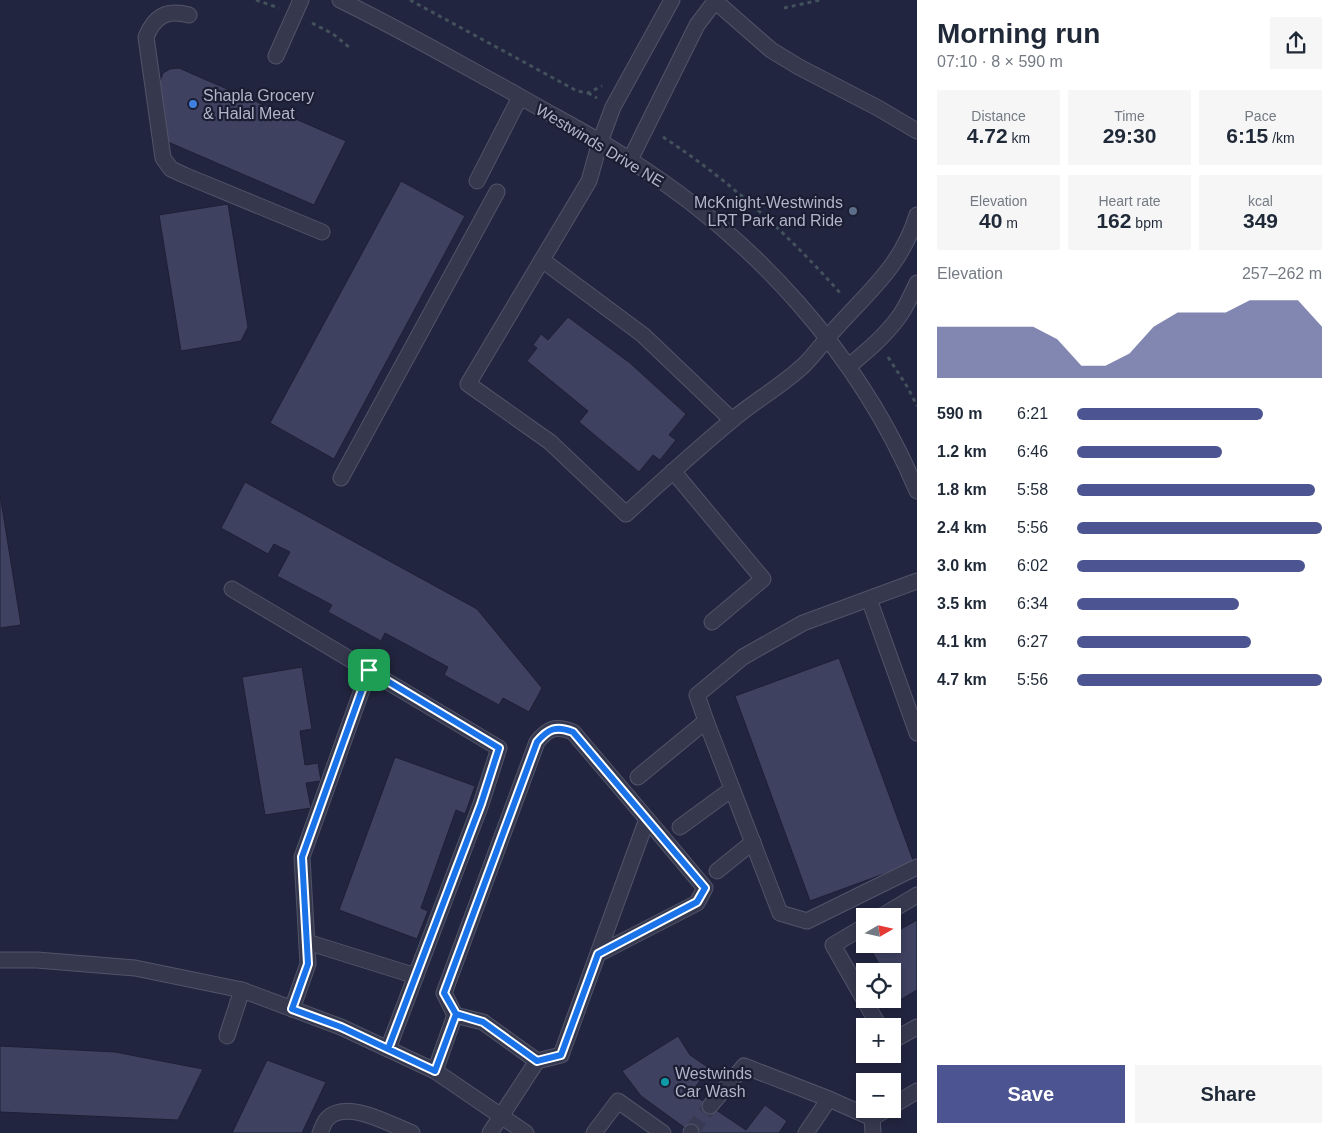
<!DOCTYPE html>
<html lang="en">
<head>
<meta charset="utf-8">
<style>
	:root { --surface:#fff; --page:#f6f6f7; --text:#1f2937; --muted:#747a83; --accent:#4c5591 }
	body { margin:0; font-family:Helvetica,sans-serif; background:var(--page); color:var(--text); height:100vh; display:flex; flex-direction:column; font-size:19px; white-space:nowrap }
	* { box-sizing:border-box; margin:0 }
	p { font-size:16px; color:var(--muted) }
	.icon { flex:none; width:28px; height:28px; fill:none; stroke:currentColor; stroke-width:2; stroke-linecap:round; stroke-linejoin:round }
	.map { position:relative; flex:1; overflow:hidden }
	.panel { display:flex; flex-direction:column; background:var(--surface); width:425px }
	.panel>* { flex:none }
	.needle { width:32px; rotate:81deg }
	.tools { position:absolute; left:856px; top:908px; display:grid; gap:10px }
	.tools a { display:grid; place-items:center; width:45px; height:45px; border-radius:0px; background:var(--surface); box-shadow:0 2px 8px #0003; font-size:25px }
	.pin { position:absolute; display:grid; place-items:center; width:42px; height:42px; color:#fff; margin:-21px; border-radius:10px; box-shadow:0 2px 8px #0006 }
	.round { display:grid; place-items:center; flex:none; width:52px; height:52px; border-radius:0px; background:var(--page) }
	.overview { display:flex; align-items:center; justify-content:space-between; height:85px; padding:0 20px }
	h1 { font-size:28px; font-weight:700; line-height:38px }
	.metrics { display:grid; grid-template-columns:repeat(3,1fr); gap:8px; height:85px; padding:5px 20px }
	.metrics div { display:grid; align-content:center; border-radius:0px; background:var(--page); text-align:center }
	.metrics b { font-size:21px; font-weight:700 }
	.metrics small { font-size:14px; font-weight:400 }
	.metrics p { font-size:14px }
	.chart { height:140px; padding:10px 20px }
	.chart p { display:flex; justify-content:space-between }
	.chart svg { width:100%; height:90px; margin-top:5px; fill:var(--accent); opacity:.7 }
	.primary-button { display:flex; gap:10px; margin-top:auto; padding:10px 20px }
	.primary-button a { flex:1; height:58px; border-radius:0px; background:var(--accent); color:#fff; font-size:20px; font-weight:700; line-height:58px; text-align:center }
	.primary-button a+a { background:var(--page); color:var(--text) }
	ul { padding:0 20px; list-style:none; font-size:16px }
	li { display:grid; grid-template-columns:80px 60px 1fr; align-items:center; height:38px }
	li i { height:12px; border-radius:6px; background:var(--accent) }
	main { display:flex; flex:1; min-height:0 }
	.map>svg:first-child { display:block }
</style>
</head>
<body>
<main>
<div class="map">
<svg width="917" height="1133" viewBox="0 0 917 1133">
	<rect width="100%" height="100%" fill="#22253f"/>
	<!-- building -->
	<g fill="#3e415f" stroke="#1d2035">
		<path d="M179,68L346,141L314,205L168,142L159,83L163,73L170,69Z"/>
		<path d="M401,181L465,216L334,459L270,423Z"/>
		<path d="M228,204L248,327L241,341L181,351L159,215Z"/>
		<path d="M568,317L630,363L686,414L669,435L676,440L660,460L653,455L639,472L579,422L588,411L527,361L537,348L533,345L541,334L548,340Z"/>
		<path d="M245,482L477,609L542,688L529,712L503,698L499,705L444,675L448,667L385,633L381,641L328,612L332,605L277,576L290,552L274,544L268,554L221,528Z"/>
		<path d="M0,494L21,625L0,628Z"/>
		<path d="M839,658L914,863L810,901L735,696Z"/>
		<path d="M302,667L312,729L300,731L305,765L318,763L321,781L306,783L311,808L265,815L242,677Z"/>
		<path d="M395,757L475,786L465,814L456,810L421,908L428,911L417,939L339,910Z"/>
		<path d="M917,920V990L900,1000L892,987V971H883L870,948L876,944H892V934Z"/>
		<path d="M678,1036L690,1055L709,1068L691,1093L746,1130L765,1105L787,1121L779,1133H692L641,1096L622,1071Z"/>
		<path d="M0,1046L115,1052L203,1069L178,1120L0,1112Z"/>
		<path d="M267,1060L326,1082L302,1133H232Z"/>
	</g>
	<g fill="none" stroke-linecap="round" stroke-linejoin="round">
		<!-- minor-tunnel -->
		<path stroke="#383a54" stroke-width="15" stroke-dasharray="15 8" stroke-linecap="butt" d="M691,1132L710,1106"/>
		<defs>
			<g id="minor">
				<path d="M340,0C398,28 455,61 512,92C551,115 592,135 630,160C755,239 860,355 917,491"/>
				<path d="M672,0L613,107L600,142L589,181L468,384L550,442L626,514C661,482 695,451 731,421C754,401 782,386 804,365C815,354 825,340 836,328C870,290 901,266 917,215"/>
				<path d="M714,0L771,50L799,67L878,108L917,131"/>
				<path d="M189,15C166,9 154,17 146,37L163,158L171,169L184,175L322,232"/>
				<path d="M276,56L301,0"/>
				<path d="M630,160L697,25L716,0"/>
				<path d="M477,181L520,97"/>
				<path d="M542,260L643,335L732,420"/>
				<path d="M849,366C867,351 884,337 898,318C906,308 911,295 917,283"/>
				<path d="M673,471L763,579L712,622"/>
				<path d="M341,478L497,192"/>
				<path d="M917,581L803,623L743,657L697,695L706,721L780,913L807,921L917,867"/>
				<path d="M232,589L499,748L481,804L388,1049"/>
				<path d="M869,599L917,733"/>
				<path d="M638,777L706,721"/>
				<path d="M680,827L732,789"/>
				<path d="M717,871L753,842"/>
				<path d="M882,916L917,895"/>
				<path d="M865,926L833,945L879,1026"/>
				<path d="M307,942L416,976"/>
				<path d="M598,954L697,903L705,888L647,819"/>
				<path d="M0,960H37L135,968L242,990L341,1027L435,1071L526,1133"/>
				<path d="M292,1009L308,964L302,857L369,670"/>
				<path d="M455,1015L444,993L537,742C548,728 556,725 573,732L647,819L561,1055L537,1061"/>
				<path d="M227,1036L242,990"/>
				<path d="M892,1041L917,1027"/>
				<path d="M435,1071L455,1015L483,1022L537,1061L490,1133"/>
				<path d="M710,1106L744,1066L829,1099"/>
				<path d="M892,1106L917,1091"/>
				<path d="M320,1133C322,1129 324,1122 327,1119C346,1098 391,1125 412,1133"/>
				<path d="M594,1133L618,1101L663,1133"/>
				<path d="M691,1133V1132"/>
				<path d="M806,1133L829,1099L872,1118"/>
				<path d="M873,1133L872,1118L887,1109"/>
			</g>
		</defs>
		<!-- minor casing -->
		<use href="#minor" stroke="#515469" stroke-width="17"/>
		<!-- path -->
		<g stroke="#42515c" stroke-width="3" stroke-dasharray="4 4" stroke-linecap="butt">
			<path d="M256,0L279,8"/>
			<path d="M410,0L577,91L588,93L602,86"/>
			<path d="M784,8L820,0"/>
			<path d="M312,23L333,34L349,47"/>
			<path d="M588,93L597,98"/>
			<path d="M663,137C729,180 789,235 841,294"/>
			<path d="M888,357L908,388L917,406"/>
		</g>
		<!-- minor -->
		<use href="#minor" stroke="#36394e" stroke-width="15"/>
	</g>
	<g fill="none" stroke-linecap="round" stroke-linejoin="round">
		<defs>
			<path id="route" d="M369,670L302,857L308,964L292,1009L341,1027L435,1071L456,1014L483,1022L537,1061L561,1055L598,954L697,902L705,888L573,732C556,725 548,729 537,742L444,993L456,1014L435,1071L388,1049L481,804L499,748L369,670"/>
		</defs>
		<!-- route casing -->
		<use href="#route" stroke="#fff" stroke-width="10"/>
		<!-- route -->
		<use href="#route" stroke="#1a73e8" stroke-width="6"/>
	</g>
	<!-- markers -->
	<circle fill="#3f7fe0" stroke="#1b1e33" stroke-width="2" cx="193" cy="104" r="5"/>
	<circle fill="#5c6f8a" stroke="#1b1e33" stroke-width="2" cx="853" cy="211" r="5"/>
	<circle fill="#0f9aa8" stroke="#1b1e33" stroke-width="2" cx="665" cy="1082" r="5"/>
	<g text-anchor="middle" stroke-width="4.5" stroke-linejoin="round" paint-order="stroke">
		<!-- poi labels -->
		<g font-size="16" fill="#b2b4ca" stroke="#1b1e33" text-anchor="start">
			<text x="203" y="101">Shapla Grocery<tspan x="203" dy="18">&amp; Halal Meat</tspan></text>
			<text x="843" y="208" text-anchor="end">McKnight-Westwinds<tspan x="843" dy="18">LRT Park and Ride</tspan></text>
			<text x="675" y="1079">Westwinds<tspan x="675" dy="18">Car Wash</tspan></text>
		</g>
		<!-- street labels -->
		<g font-size="16" fill="#b2b4ca" stroke="#1b1e33">
			<text transform="translate(600 145) rotate(31)" y="6">Westwinds Drive NE</text>
		</g>
	</g>
</svg>
<div class="tools">
<a><svg class="needle" viewBox="-14 -14 28 28"><path d="M0-13l5 13h-10z" fill="#e53935"/><path d="M0 13l5-13h-10z" fill="#747a83"/></svg></a>
<a><svg class="icon" aria-label="locate" viewBox="0 0 24 24"><circle cx="12" cy="12" r="6"/><path d="M12 2v4M12 18v4M2 12h4M18 12h4"/></svg></a>
<a>+</a>
<a>−</a>
</div>
<div class="pin" style="left:369px;top:670px;background:#1e9e55"><svg class="icon" aria-label="arrive" viewBox="0 0 24 24"><path d="M6 21V4h12l-3 4 3 4H6"/></svg></div>
</div>
<section class="panel">
<div class="overview"><div><h1>Morning run</h1><p>07:10 · 8 × 590 m</p></div><a class="round"><svg class="icon" aria-label="share" viewBox="0 0 24 24"><path d="M12 15V3M7 8l5-5 5 5M5 13v7h14v-7"/></svg></a></div>
<div class="metrics">
<div><p>Distance</p><b>4.72<small> km</small></b></div>
<div><p>Time</p><b>29:30</b></div>
<div><p>Pace</p><b>6:15<small> /km</small></b></div>
</div>
<div class="metrics">
<div><p>Elevation</p><b>40<small> m</small></b></div>
<div><p>Heart rate</p><b>162<small> bpm</small></b></div>
<div><p>kcal</p><b>349</b></div>
</div>
<div class="chart"><p><span>Elevation</span>257–262 m</p>
<svg viewBox="0 0 160 44" preserveAspectRatio="none"><path d="M0 44V19L10 19L20 19L30 19L40 19L50 25L60 38L70 38L80 32L90 19L100 12L110 12L120 12L130 6L140 6L150 6L160 19V44z"/></svg>
</div>
<ul>
<li><b>590 m</b>6:21<i style="width:76%"></i></li>
<li><b>1.2 km</b>6:46<i style="width:59%"></i></li>
<li><b>1.8 km</b>5:58<i style="width:97%"></i></li>
<li><b>2.4 km</b>5:56<i style="width:100%"></i></li>
<li><b>3.0 km</b>6:02<i style="width:93%"></i></li>
<li><b>3.5 km</b>6:34<i style="width:66%"></i></li>
<li><b>4.1 km</b>6:27<i style="width:71%"></i></li>
<li><b>4.7 km</b>5:56<i style="width:100%"></i></li>
</ul>
<div class="primary-button"><a>Save</a><a>Share</a></div>
</section>
</main>
</body>
</html>
